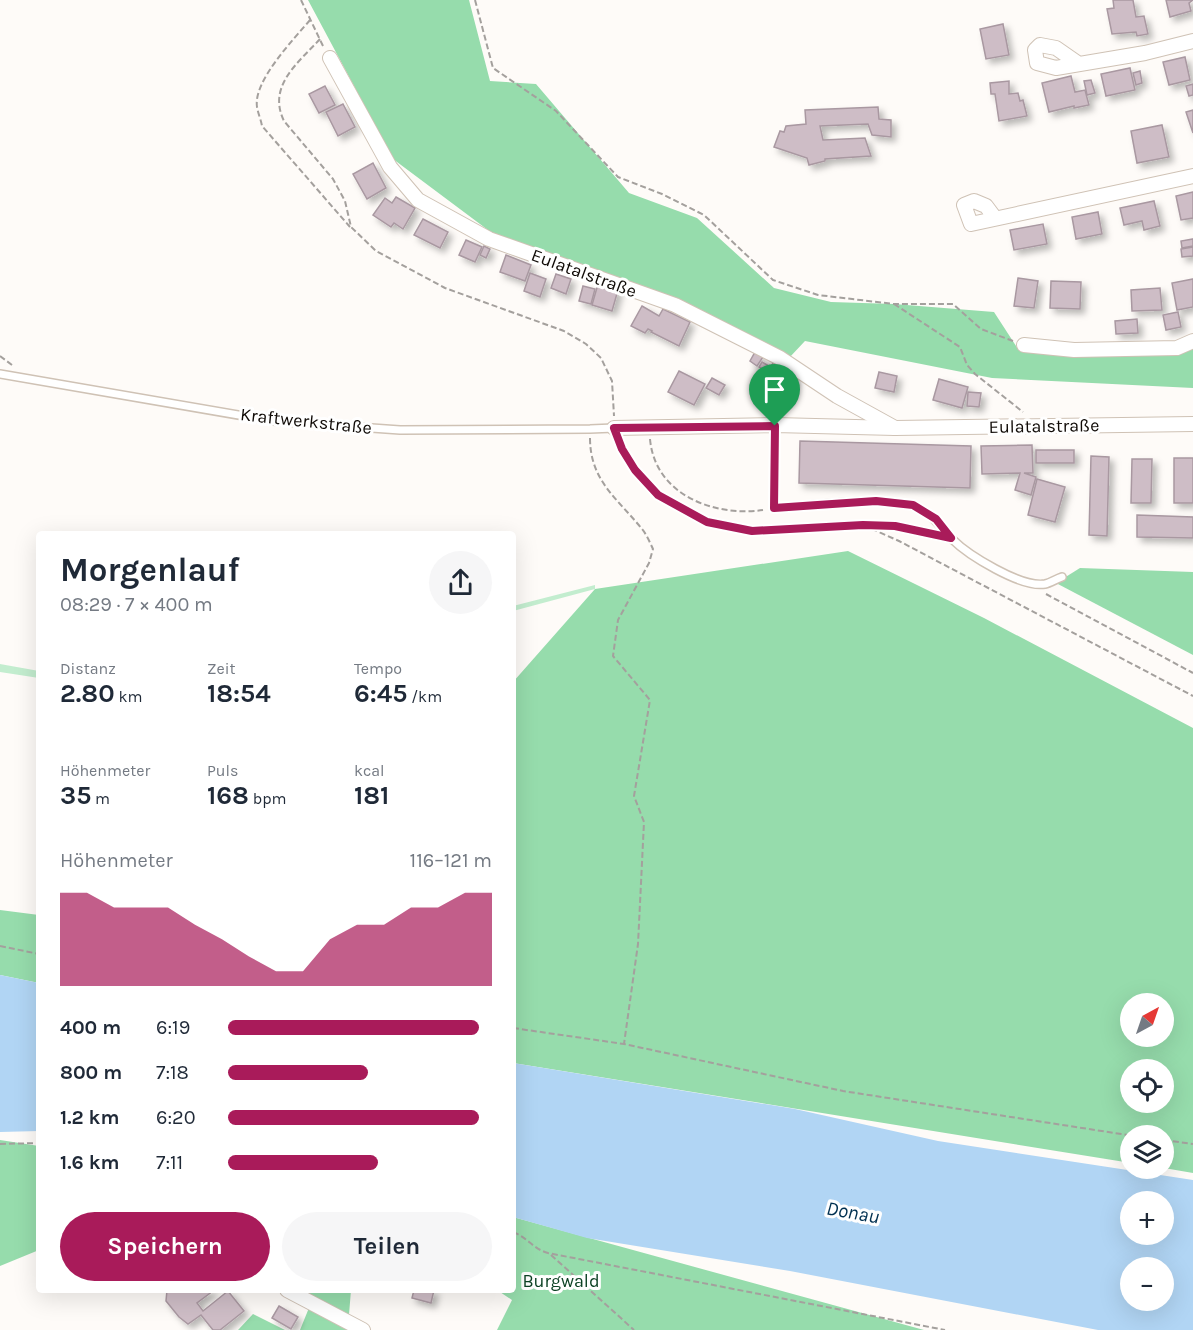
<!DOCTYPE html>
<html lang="de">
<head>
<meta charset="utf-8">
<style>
	:root { --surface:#fff; --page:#f6f6f7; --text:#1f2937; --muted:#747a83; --accent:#a91b5a }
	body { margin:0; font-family:Karla,sans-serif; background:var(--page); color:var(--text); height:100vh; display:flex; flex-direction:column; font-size:22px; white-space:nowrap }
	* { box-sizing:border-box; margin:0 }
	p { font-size:20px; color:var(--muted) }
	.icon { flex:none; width:33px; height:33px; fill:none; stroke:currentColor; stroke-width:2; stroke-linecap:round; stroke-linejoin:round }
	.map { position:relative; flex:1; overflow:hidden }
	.panel { position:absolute; left:36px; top:531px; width:480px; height:762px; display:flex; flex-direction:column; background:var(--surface); border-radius:6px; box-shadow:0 6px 24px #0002 }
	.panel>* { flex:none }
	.needle { width:39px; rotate:40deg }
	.controls { position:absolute; left:1120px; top:993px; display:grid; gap:12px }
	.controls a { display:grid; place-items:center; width:54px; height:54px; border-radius:50%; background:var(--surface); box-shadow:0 6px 24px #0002; font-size:30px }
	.pin { position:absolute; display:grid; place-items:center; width:51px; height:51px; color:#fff; margin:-62px -26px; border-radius:50% 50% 50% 0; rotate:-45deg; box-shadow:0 0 6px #0007 }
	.pin .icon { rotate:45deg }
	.round { display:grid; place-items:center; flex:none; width:63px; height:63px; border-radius:32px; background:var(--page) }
	.headline { display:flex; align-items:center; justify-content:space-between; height:102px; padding:0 24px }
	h1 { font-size:33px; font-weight:700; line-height:45px }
	.figures { display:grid; grid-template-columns:repeat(3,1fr); gap:9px; height:102px; padding:6px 24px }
	.figures div { display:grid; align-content:center }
	.figures b { font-size:26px; font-weight:700 }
	.figures small { font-size:16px; font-weight:400 }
	.figures p { font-size:16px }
	.chart { height:168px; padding:12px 24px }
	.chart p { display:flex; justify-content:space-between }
	.chart svg { width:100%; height:108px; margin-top:6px; fill:var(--accent); opacity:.7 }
	.button { display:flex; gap:12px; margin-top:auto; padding:12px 24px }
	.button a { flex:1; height:69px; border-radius:36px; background:var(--accent); color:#fff; font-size:24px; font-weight:700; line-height:69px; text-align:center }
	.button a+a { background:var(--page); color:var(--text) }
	ul { padding:0 24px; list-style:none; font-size:20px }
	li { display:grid; grid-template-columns:96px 72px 1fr; align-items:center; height:45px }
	li i { height:15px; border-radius:8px; background:var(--accent) }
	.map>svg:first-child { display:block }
</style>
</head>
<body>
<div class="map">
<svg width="1193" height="1330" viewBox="0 0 1193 1330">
	<defs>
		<filter id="shadow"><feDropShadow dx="4.5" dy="4.5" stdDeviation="3" flood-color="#0004"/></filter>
	</defs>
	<rect width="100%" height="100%" fill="#fefbf8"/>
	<!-- green -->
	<g fill="#c3edcf">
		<path d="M595,585V589L513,611V606Z"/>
		<path d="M0,664L39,671V678L0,672Z"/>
	</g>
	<!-- forest -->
	<g fill="#96dcac" fill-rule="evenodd">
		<path d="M308,0H469L490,81L536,84L629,193L697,218L774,288L831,302L894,304L994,312L1018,349L1182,351L1193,347V388L992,378L805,341L789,358L662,294L492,233L393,159Z"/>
		<path d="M848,551L984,618L1193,728V1173L1164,1168V1136H1131V1163L513,1063V682L595,589ZM1131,1004H1164V1036H1131ZM1131,1070H1164V1102H1131Z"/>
		<path d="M1080,568L1193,572V655L1056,583Z"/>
		<path d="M0,910L39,915V983L0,975Z"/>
		<path d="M0,1140L39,1146V1250L0,1266Z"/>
		<path d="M513,1217L924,1330H497L512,1300L497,1290H513Z"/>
		<path d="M300,1290H351L348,1327L353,1330H300L313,1298Z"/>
		<path d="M253,1314L285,1330H238Z"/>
	</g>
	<!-- water -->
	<g fill="#b1d5f4" fill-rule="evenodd">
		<path d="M0,975L39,983V1131L0,1132Z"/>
		<path d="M513,1063L795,1109L938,1141L1193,1180V1330H1098L790,1271L587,1238L513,1217ZM1131,1202H1164V1234H1131ZM1131,1268H1164V1300H1131Z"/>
	</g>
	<!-- building -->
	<g fill="#cebdc6" stroke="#a998a1" stroke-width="1.5" filter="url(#shadow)">
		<path d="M1113,0H1133L1136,17L1144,16L1148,34L1137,36L1136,32L1112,34L1107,9L1114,8Z"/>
		<path d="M1166,0H1193L1189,3L1191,11L1170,17Z"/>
		<path d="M1003,24L1009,55L986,59L980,29Z"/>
		<path d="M1185,57L1190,80L1169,85L1163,62Z"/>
		<path d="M1130,68L1135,90L1106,96L1101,74Z"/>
		<path d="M1140,71L1142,83L1136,85L1133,73Z"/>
		<path d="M1071,76L1075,92L1085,90L1089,105L1074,108V106L1049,112L1042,83Z"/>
		<path d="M1091,80L1095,93L1087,95L1084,81Z"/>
		<path d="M1009,81V94L1018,93L1020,101L1023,100L1027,116L999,121L995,94H991L990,83Z"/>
		<path d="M1193,84V95L1189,96L1186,86Z"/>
		<path d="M325,86L335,105L319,113L309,94Z"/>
		<path d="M343,104L355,127L338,136L326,112Z"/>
		<path d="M878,107L879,119L891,120V137L872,135L868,124L820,126L823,140L865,138L871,156L825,159V161L809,165L807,158L774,147L780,131L784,132L786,126L806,124L805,110Z"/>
		<path d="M1193,110V133L1186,112Z"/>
		<path d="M1162,125L1169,157L1137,163L1131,131Z"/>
		<path d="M373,163L386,188L367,199L353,174Z"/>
		<path d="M1193,192V218L1181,220L1176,196Z"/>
		<path d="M396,197L415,208L403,229L394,223L391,227L373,215L385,198L392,203Z"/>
		<path d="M1154,201L1160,226L1144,230L1142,221L1124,225L1120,208Z"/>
		<path d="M1098,212L1102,234L1076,239L1072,217Z"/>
		<path d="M423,219L448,232L440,248L414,235Z"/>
		<path d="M1043,224L1047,244L1014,250L1010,230Z"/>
		<path d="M1193,239V246L1182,248L1181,241Z"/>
		<path d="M466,240L482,247L475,262L459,255Z"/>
		<path d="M484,246L490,249L486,258L480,255Z"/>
		<path d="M1193,247V256L1182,257L1181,249Z"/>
		<path d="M506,255L531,265L525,281L500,272Z"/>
		<path d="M530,273L546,279L540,297L524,291Z"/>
		<path d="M556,274L571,279L566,294L551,288Z"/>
		<path d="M1018,278L1038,281L1034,308L1014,306Z"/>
		<path d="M1193,279V307L1177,310L1172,283Z"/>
		<path d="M1051,281L1081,282L1080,309L1050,308Z"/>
		<path d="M598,284L618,290L612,311L592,305Z"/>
		<path d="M583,286L595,289L591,304L579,301Z"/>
		<path d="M1160,288L1162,310L1132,311L1131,290Z"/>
		<path d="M642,306L659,316L663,309L690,322L679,346L651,332L652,331L648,329L645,333L631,326Z"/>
		<path d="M1178,312L1181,327L1166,330L1163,315Z"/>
		<path d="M1137,319L1138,333L1116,334L1115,321Z"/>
		<path d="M755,352L763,357L757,366L750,361Z"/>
		<path d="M762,362L769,366L766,371L759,367Z"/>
		<path d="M773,363L795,377L785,392L775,387L767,399L755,391Z"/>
		<path d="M679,371L705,384L694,405L668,392Z"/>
		<path d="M879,372L897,376L894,392L875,388Z"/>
		<path d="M712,378L725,385L719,395L706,388Z"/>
		<path d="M939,379L968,387L962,408L933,400Z"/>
		<path d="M968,392L981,393L979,407L967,406Z"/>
		<path d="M800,441L971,446L970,488L799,483Z"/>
		<path d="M1032,445L1033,473H1024L1036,477L1031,495L1015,490L1020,473L982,474L981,446Z"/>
		<rect x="1036" y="450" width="38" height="13"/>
		<path d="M1091,456L1109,457L1107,536L1089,535Z"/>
		<rect x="1174" y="458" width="19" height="45"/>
		<path d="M1132,459H1152L1151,503H1131Z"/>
		<path d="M1037,479L1065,487L1055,522L1028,515Z"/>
		<path d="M1137,515L1193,517V538L1137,537Z"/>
		<path d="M167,1290H212L213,1291L197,1303L203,1311L228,1291L244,1311L220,1330H213L201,1315L188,1324L179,1317L166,1301Z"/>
		<path d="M414,1290H434L431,1303L412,1298Z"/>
		<path d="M279,1306L298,1317L291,1329L272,1318Z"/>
	</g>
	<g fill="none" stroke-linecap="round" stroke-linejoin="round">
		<defs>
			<g id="service">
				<path d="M0,374L273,421L400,430L590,429L614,428"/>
				<path d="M775,425L774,508C815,506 871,496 910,505C929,509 939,526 952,539C968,555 1021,588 1045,584C1050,583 1056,579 1062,577"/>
			</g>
			<g id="minor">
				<path d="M330,58L390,167L418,200L489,239L675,305L780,358L837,396L895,428"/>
				<path d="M1079,64L1056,48L1040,45L1035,50L1037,63L1056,68L1145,53L1193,41"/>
				<path d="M995,218L986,206L974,201L964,205L971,224L1193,176"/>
				<path d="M1024,345L1074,350L1177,348L1193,341"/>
				<path d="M614,428L775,425L895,428L1193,424"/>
				<path d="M287,1290L363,1330"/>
			</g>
		</defs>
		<!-- service casing -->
		<use href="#service" stroke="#cfc2b5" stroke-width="10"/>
		<!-- minor casing -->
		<use href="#minor" stroke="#cfc2b5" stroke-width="16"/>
		<!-- path -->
		<g stroke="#a4a09d" stroke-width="2" stroke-dasharray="6 3" stroke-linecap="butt">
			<path d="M301,0L323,46"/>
			<path d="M475,0L493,68L556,111L618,177L662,194L704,215L773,280L818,295L894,304H953L981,329L1013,341"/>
			<path d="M310,20C294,39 253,81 257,107C258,113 261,120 262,126L350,227"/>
			<path d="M320,39C298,63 267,86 284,121L333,179L345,201L351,227L376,251L445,288L564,331L586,344L601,358L612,381L614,416"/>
			<path d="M894,304L960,347L967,365L975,374L1023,412"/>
			<path d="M0,356L12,365"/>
			<path d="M590,438C590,481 618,499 642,529C647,535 650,543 653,549L649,563L618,620L613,656L650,700L634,796L644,822L638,944L624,1044"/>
			<path d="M650,439C655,495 714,517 763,510"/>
			<path d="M620,442L635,470L658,495L707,522L752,531L863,525L899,541L1193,696"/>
			<path d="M866,526H895L934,535"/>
			<path d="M1046,594L1193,673"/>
			<path d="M0,946L39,954"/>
			<path d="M513,1028L624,1044L843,1091L1134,1136"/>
			<path d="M1164,1140L1193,1144"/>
			<path d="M0,1144L39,1143"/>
			<path d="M513,1232C527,1237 533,1249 548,1253L945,1330"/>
			<path d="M551,1255L634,1330"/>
		</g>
		<!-- service -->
		<use href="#service" stroke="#fff" stroke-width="7"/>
		<!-- minor -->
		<use href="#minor" stroke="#fff" stroke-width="14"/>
	</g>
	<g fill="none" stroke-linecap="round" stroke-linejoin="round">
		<defs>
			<path id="route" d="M775,426L774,508L876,501L913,505L936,519L951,538L895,526L863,525L752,531L707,522L658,495L635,470L622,449L614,428Z"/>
		</defs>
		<!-- route casing -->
		<use href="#route" stroke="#fff" stroke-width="12"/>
		<!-- route -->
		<use href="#route" stroke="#a91b5a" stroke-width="8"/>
	</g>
	<g text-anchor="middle" stroke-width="6" stroke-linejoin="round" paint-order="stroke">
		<!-- street labels -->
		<g font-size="18" fill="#0f0a06" stroke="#fff">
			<text transform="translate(584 273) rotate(20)" y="6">Eulatalstraße</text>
			<text transform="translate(306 421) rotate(6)" y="6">Kraftwerkstraße</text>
			<text transform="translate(1044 426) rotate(-1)" y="6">Eulatalstraße</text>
		</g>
		<!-- park labels -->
		<g font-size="18" fill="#0c4224" stroke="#fff">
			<text x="561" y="1287">Burgwald</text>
		</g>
		<!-- water labels -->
		<g font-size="20" font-style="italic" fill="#003050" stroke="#fff">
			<text transform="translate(853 1212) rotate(10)" y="7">Donau</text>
		</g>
	</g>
</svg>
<div class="controls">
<a><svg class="needle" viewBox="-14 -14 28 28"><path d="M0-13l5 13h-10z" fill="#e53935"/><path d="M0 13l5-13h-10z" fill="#747a83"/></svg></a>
<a><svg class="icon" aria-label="locate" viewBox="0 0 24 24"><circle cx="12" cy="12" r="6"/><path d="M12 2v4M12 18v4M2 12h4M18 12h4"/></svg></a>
<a><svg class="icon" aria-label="layers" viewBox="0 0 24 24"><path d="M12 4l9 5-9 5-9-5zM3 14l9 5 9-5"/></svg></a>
<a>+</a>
<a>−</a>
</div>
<div class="pin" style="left:775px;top:426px;background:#1e9e55"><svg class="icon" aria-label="arrive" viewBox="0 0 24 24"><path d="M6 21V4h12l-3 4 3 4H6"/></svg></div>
<section class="panel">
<div class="headline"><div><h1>Morgenlauf</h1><p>08:29 · 7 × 400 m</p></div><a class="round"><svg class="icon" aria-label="share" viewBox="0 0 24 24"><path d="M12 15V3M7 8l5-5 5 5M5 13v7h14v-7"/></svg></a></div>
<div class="figures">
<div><p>Distanz</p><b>2.80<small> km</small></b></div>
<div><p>Zeit</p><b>18:54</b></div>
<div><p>Tempo</p><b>6:45<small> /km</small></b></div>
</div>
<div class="figures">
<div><p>Höhenmeter</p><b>35<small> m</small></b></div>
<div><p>Puls</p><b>168<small> bpm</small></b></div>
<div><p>kcal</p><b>181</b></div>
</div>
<div class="chart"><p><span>Höhenmeter</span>116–121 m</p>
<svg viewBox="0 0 160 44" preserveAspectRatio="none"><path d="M0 44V6L10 6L20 12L30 12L40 12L50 19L60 25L70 32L80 38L90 38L100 25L110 19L120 19L130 12L140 12L150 6L160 6V44z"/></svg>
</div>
<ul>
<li><b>400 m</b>6:19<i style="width:95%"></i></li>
<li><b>800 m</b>7:18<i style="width:53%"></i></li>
<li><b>1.2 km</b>6:20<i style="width:95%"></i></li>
<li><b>1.6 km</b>7:11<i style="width:57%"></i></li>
</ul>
<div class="button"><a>Speichern</a><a>Teilen</a></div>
</section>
</div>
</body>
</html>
